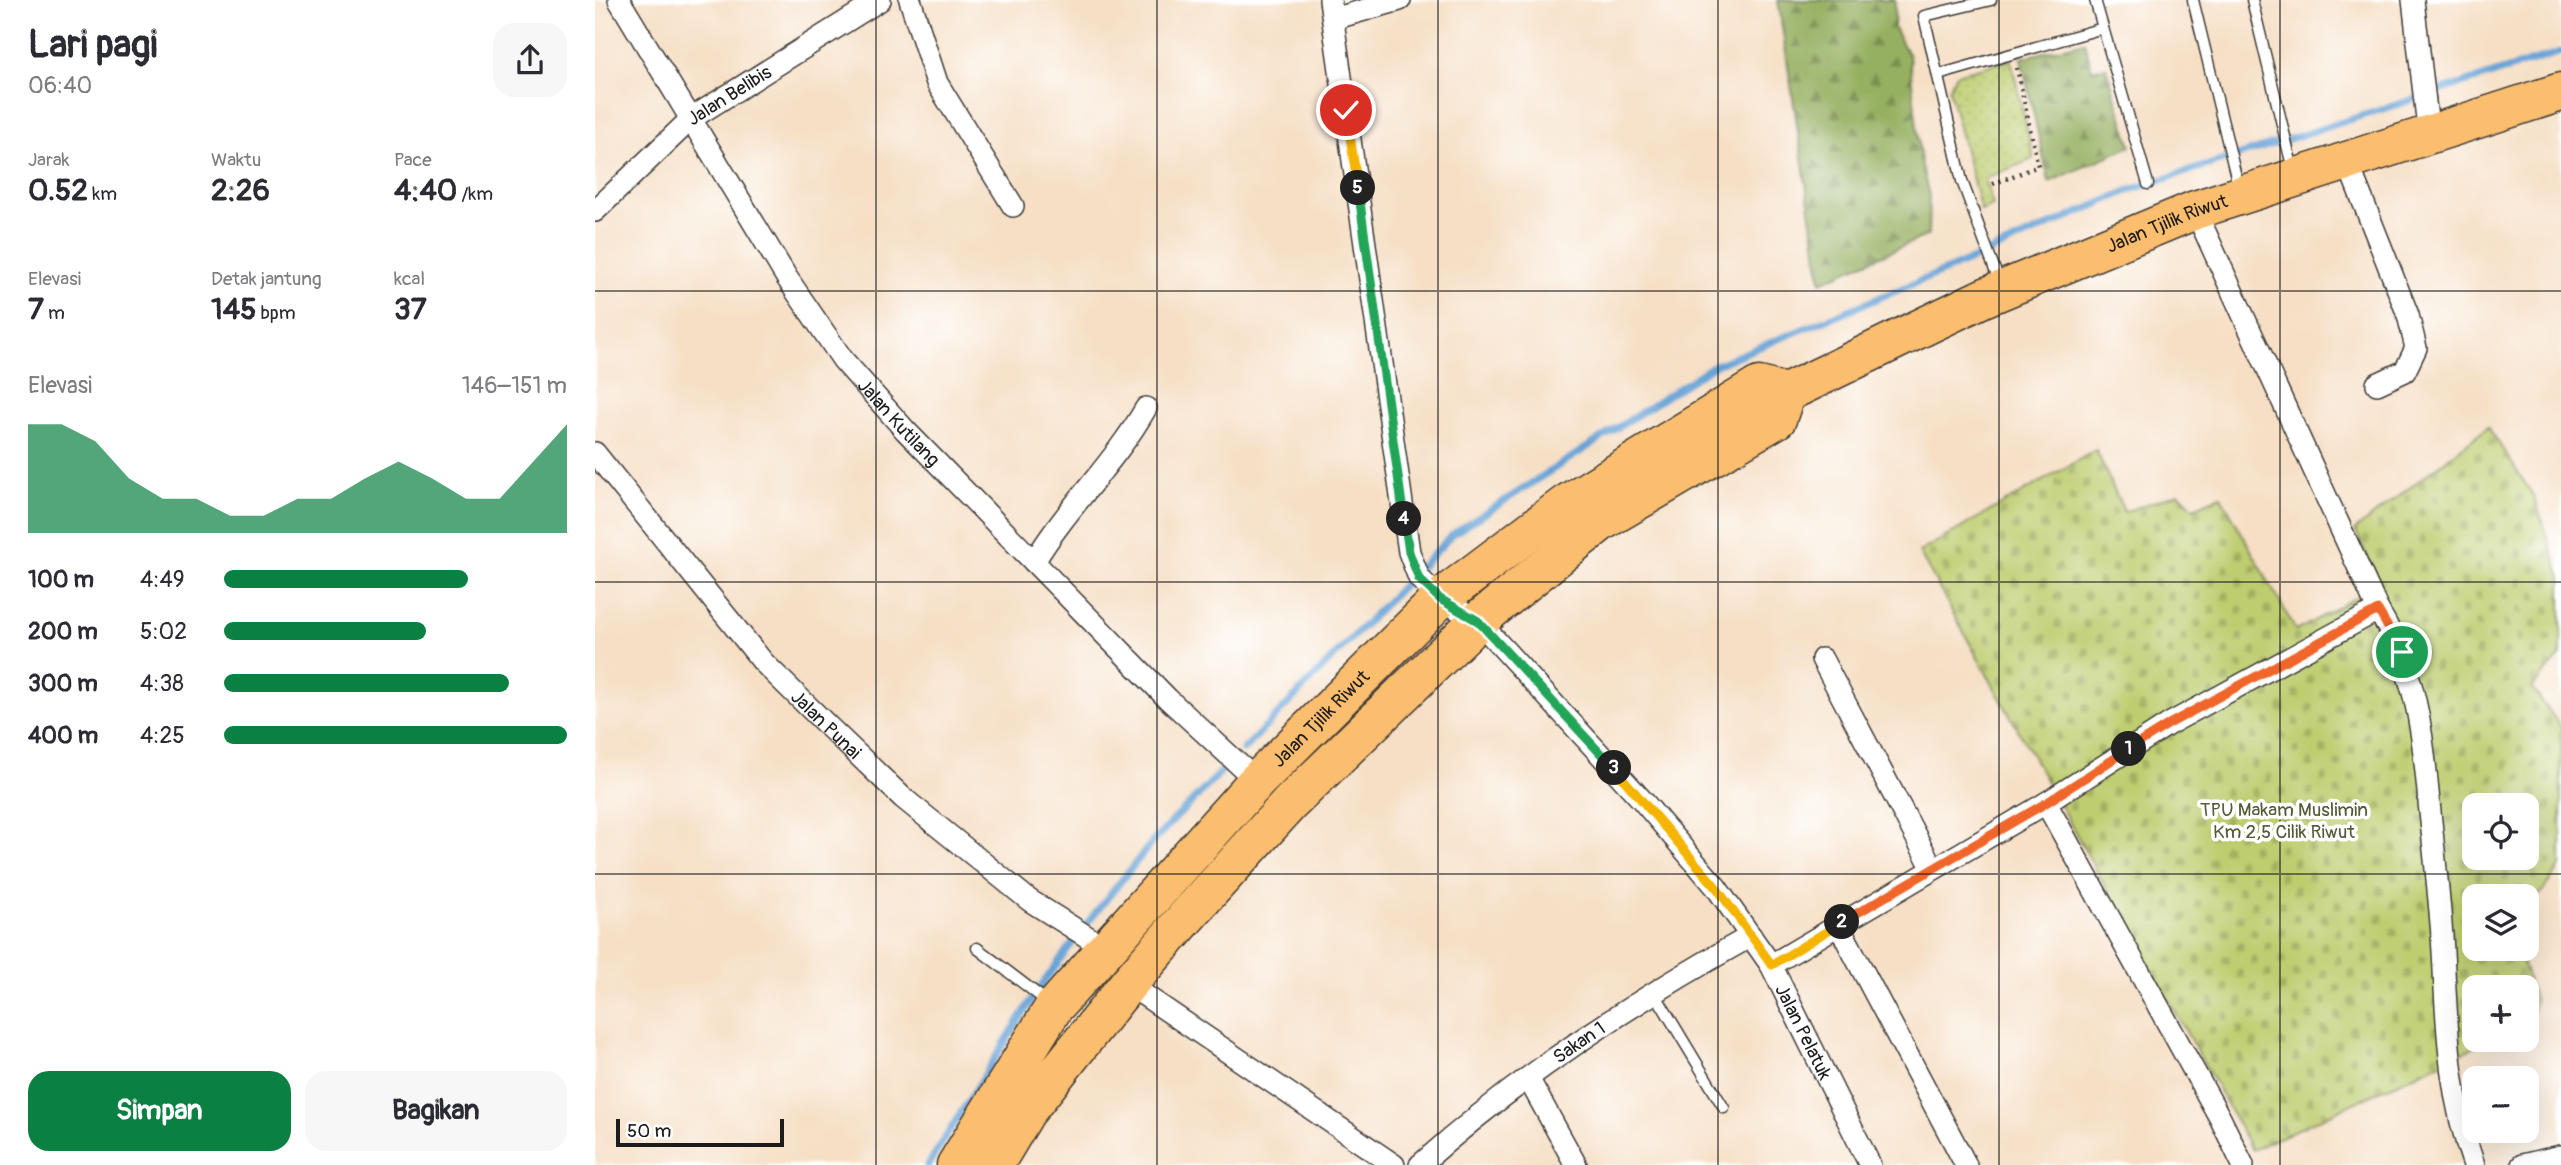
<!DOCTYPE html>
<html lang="id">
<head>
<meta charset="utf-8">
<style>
	:root { --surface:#fff; --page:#f7f7f7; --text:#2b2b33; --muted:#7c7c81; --accent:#0b8043 }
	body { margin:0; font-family:Pangolin,sans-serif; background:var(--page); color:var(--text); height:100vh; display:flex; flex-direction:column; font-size:26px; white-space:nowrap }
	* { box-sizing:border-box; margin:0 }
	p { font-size:23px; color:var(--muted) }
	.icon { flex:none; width:38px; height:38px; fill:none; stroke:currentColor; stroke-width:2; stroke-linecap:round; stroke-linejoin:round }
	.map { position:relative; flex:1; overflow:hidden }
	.details { display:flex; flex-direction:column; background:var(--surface); width:595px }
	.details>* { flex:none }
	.buttons { position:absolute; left:1867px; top:793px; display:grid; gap:14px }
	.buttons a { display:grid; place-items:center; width:77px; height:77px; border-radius:14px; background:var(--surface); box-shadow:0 7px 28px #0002; font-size:35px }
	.scale { position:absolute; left:21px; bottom:18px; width:168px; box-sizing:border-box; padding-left:7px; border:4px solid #1c1c1c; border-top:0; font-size:19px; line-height:24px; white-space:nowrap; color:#1c1c1c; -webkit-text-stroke:5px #fff; paint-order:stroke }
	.pin { position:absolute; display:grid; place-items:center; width:60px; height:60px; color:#fff; margin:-30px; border:4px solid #fff; border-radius:50%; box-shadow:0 2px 7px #0007 }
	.km { position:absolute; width:35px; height:35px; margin:-18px; border-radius:50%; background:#222; color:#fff; font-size:19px; line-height:35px; text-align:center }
	.round { display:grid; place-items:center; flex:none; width:74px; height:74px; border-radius:21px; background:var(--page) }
	.headline { display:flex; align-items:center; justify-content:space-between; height:119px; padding:0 28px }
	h1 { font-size:38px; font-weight:800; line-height:52px }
	.figures { display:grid; grid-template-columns:repeat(3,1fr); gap:10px; height:119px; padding:7px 28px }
	.figures div { display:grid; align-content:center }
	.figures b { font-size:30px; font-weight:800 }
	.figures small { font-size:19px; font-weight:400 }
	.figures p { font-size:19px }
	.chart { height:196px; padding:14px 28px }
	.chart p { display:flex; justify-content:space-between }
	.chart svg { width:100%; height:126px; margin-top:7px; fill:var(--accent); opacity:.7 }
	.action { display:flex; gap:14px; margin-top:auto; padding:14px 28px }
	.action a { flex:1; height:80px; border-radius:21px; background:var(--accent); color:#fff; font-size:28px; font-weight:800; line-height:80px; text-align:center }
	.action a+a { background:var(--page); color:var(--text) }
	ul { padding:0 28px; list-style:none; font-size:23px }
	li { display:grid; grid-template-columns:112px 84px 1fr; align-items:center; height:52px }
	li i { height:18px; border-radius:9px; background:var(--accent) }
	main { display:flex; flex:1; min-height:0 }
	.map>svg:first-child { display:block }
</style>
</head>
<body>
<main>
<section class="details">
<div class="headline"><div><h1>Lari pagi</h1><p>06:40</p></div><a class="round"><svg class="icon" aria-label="share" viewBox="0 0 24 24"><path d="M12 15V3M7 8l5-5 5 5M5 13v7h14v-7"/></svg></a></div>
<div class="figures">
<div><p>Jarak</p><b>0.52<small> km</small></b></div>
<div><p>Waktu</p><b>2:26</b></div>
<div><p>Pace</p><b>4:40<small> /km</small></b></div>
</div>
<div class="figures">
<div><p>Elevasi</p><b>7<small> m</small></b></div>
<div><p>Detak jantung</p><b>145<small> bpm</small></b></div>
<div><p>kcal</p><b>37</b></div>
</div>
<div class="chart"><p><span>Elevasi</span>146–151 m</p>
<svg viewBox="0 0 160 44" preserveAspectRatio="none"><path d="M0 44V6L10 6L20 12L30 25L40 32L50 32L60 38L70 38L80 32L90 32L100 25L110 19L120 25L130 32L140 32L150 19L160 6V44z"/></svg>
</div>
<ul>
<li><b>100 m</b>4:49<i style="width:71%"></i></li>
<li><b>200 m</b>5:02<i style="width:59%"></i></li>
<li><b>300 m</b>4:38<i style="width:83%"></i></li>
<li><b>400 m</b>4:25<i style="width:100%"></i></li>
</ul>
<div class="action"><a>Simpan</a><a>Bagikan</a></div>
</section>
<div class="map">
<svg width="1966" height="1165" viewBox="0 0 1966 1165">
	<defs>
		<pattern id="grass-dots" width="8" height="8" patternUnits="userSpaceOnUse" patternTransform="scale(1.75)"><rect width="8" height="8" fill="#becd6f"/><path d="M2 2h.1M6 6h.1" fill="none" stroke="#a3af60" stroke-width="1.8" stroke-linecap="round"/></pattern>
		<pattern id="forest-firs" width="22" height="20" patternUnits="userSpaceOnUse" patternTransform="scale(1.75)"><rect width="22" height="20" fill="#96b062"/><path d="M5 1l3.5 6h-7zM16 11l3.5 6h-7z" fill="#7a8e50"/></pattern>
		<pattern id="cemetery-stones" width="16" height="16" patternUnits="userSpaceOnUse" patternTransform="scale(1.75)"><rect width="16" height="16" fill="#becd6f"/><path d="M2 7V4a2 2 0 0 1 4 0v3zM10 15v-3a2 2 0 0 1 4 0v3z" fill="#a3af60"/></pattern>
	</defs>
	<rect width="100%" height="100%" fill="#fff"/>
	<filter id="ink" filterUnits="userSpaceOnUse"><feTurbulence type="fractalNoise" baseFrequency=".0143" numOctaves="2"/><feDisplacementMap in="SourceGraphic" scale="14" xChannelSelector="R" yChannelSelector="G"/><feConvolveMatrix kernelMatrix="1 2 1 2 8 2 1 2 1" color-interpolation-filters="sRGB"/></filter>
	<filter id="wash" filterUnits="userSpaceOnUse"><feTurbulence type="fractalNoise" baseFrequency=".00686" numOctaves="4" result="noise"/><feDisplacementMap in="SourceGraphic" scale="28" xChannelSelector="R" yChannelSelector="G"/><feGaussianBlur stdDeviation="1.57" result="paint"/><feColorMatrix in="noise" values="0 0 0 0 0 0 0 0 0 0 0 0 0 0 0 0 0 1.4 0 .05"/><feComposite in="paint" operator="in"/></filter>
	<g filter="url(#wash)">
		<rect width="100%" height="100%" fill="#f6dfc5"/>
		<!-- grass -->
		<path fill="url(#grass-dots)" stroke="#6d7446" stroke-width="2" d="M1416,60L1439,159L1390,178L1398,206L1386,211L1354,89L1361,74Z"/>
		<!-- forest -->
		<g fill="url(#forest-firs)" stroke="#59663f" stroke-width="2">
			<path d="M1183,0H1300L1299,28L1314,56L1326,163L1334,196L1333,235L1226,282Z"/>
			<path d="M1490,42L1497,70L1511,67L1536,146L1454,182L1426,58Z"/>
		</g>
		<!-- cemetery -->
		<path fill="url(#cemetery-stones)" stroke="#6d7446" stroke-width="2" fill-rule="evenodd" d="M1893,427L1939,497L1966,578V655L1937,688L1966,727V866L1932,912V896H1880V948L1923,949L1940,1001L1936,1020L1932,1022V987H1880V1040H1895L1657,1150L1324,552L1501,450L1529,512L1584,493L1599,508L1626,496L1701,631L1785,583L1760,530ZM1880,805H1932V858H1880Z"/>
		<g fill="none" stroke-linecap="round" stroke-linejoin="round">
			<!-- stream -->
			<g stroke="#65a2d6" stroke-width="7">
				<path d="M648,750L858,534L1118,366L1376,260L1535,190L1966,52"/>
				<path d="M490,926L558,841L629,769"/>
				<path d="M333,1165L441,993L480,939"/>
			</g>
		</g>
	</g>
	<g filter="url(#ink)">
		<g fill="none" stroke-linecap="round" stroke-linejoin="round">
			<defs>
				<g id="lane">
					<path d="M1396,0L1329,16L1367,181L1405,284"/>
					<path d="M1500,0L1553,184"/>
					<path d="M1598,0L1644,189"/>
					<path d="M1657,0L1698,170"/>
					<path d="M1343,75L1508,28"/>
					<path d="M382,948L454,1003"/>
					<path d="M1059,992L1129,1108"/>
				</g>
				<g id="street">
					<path id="s1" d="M24,0L192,278L248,360L310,430L573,699L662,781"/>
					<path d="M315,0L342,83L418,206"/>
					<path id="s2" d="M735,0L814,552L824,578L845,599L883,621L1047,800L1121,887L1176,965L1275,1165"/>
					<path d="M1818,0L1834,136"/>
					<path d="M738,19L805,0"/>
					<path d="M1752,161L1813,315L1821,348L1810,371L1782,384"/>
					<path d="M1600,210L1783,610C1822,674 1827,729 1834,802C1839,852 1845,901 1848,951C1852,1024 1853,1095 1879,1165"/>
					<path id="s3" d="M0,211L97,118L285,0"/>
					<path id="s4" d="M0,453L168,662L235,728L308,798L434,900L510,948"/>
					<path d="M439,562C472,507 519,464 551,408"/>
					<path d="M1227,659L1338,869"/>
					<path d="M1451,803L1625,1118L1648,1165"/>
					<path d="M1243,924L1371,1165"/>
					<path d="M1176,965L1451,803L1574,724L1783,610"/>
					<path d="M533,984L799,1165"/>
					<path d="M933,1078L981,1165"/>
					<path id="s5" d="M825,1165C926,1075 1038,1002 1156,936"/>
					<path d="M1927,1165L1966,1156"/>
				</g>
				<g id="highway">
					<path id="s6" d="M361,1165L459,1007L662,781L845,599L971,504L1164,386L1191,393L1388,298L1600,210L1966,92"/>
					<path d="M399,1165L431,1112L533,984L594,914L695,803L883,621L1006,522L1182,419L1191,393"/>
				</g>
			</defs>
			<!-- lane casing -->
			<use href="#lane" stroke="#3d3935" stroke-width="13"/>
			<!-- street casing -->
			<use href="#street" stroke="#3d3935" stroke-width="24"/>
			<!-- highway casing -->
			<use href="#highway" stroke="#3d3935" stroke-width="41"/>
			<!-- path -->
			<path stroke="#3d3935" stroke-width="4.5" stroke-dasharray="2 5" stroke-linecap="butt" d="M1398,184L1443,166L1422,68"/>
			<!-- lane -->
			<use href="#lane" stroke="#fff" stroke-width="10"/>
			<!-- street -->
			<use href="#street" stroke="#fff" stroke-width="21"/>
			<!-- highway -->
			<use href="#highway" stroke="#fbbd6e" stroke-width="38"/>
		</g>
	</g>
	<g fill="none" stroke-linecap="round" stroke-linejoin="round" filter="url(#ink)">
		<defs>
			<path id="split-1" d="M1534,749L1574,724L1783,610L1807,652"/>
			<path id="split-2" d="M1247,922L1451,803L1534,749"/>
			<path id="split-3" d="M1019,768L1121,887L1177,965L1247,922"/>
			<path id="split-4" d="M809,519L814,552L824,579L845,599L883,621L1019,768"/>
			<path id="split-5" d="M763,188L809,519"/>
			<path id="split-6" d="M751,110L763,188"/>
		</defs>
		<!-- split-1 casing -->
		<use href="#split-1" stroke="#fff" stroke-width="14"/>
		<!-- split-2 casing -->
		<use href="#split-2" stroke="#fff" stroke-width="14"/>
		<!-- split-3 casing -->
		<use href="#split-3" stroke="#fff" stroke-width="14"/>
		<!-- split-4 casing -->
		<use href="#split-4" stroke="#fff" stroke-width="14"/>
		<!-- split-5 casing -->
		<use href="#split-5" stroke="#fff" stroke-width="14"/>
		<!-- split-6 casing -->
		<use href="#split-6" stroke="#fff" stroke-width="14"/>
		<!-- split-1 -->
		<use href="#split-1" stroke="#f0652b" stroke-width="9"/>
		<!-- split-2 -->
		<use href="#split-2" stroke="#f0652b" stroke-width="9"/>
		<!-- split-3 -->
		<use href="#split-3" stroke="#f5b400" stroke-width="9"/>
		<!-- split-4 -->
		<use href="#split-4" stroke="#22a559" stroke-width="9"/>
		<!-- split-5 -->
		<use href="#split-5" stroke="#22a559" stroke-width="9"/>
		<!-- split-6 -->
		<use href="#split-6" stroke="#f5b400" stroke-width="9"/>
	</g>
	<!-- grid -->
	<path fill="none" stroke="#1c1c1c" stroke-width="2" stroke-opacity="0.55" d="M281,0V1165M562,0V1165M843,0V1165M1123,0V1165M1404,0V1165M1685,0V1165M0,291H1966M0,582H1966M0,874H1966"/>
	<g text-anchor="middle" stroke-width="7" stroke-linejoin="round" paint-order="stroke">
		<!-- street labels -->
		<g font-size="19" fill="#1c1c1c" stroke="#fff">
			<text dy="7" stroke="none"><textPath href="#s3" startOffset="178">Jalan Belibis</textPath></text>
			<text dy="7" stroke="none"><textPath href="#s6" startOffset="1577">Jalan Tjilik Riwut</textPath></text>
			<text dy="7" stroke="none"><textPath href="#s1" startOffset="508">Jalan Kutilang</textPath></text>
			<text dy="7" stroke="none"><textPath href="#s6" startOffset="579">Jalan Tjilik Riwut</textPath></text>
			<text dy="7" stroke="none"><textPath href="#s4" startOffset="357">Jalan Punai</textPath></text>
			<text dy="7" stroke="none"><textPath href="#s2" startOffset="1186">Jalan Pelatuk</textPath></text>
			<text dy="7" stroke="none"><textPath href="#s5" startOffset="201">Sakan 1</textPath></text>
		</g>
		<!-- park labels -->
		<g font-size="19" fill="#555a39" stroke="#fff">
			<text x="1689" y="816">TPU Makam Muslimin<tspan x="1689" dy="22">Km 2,5 Cilik Riwut</tspan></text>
		</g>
	</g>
</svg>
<div class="buttons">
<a><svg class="icon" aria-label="locate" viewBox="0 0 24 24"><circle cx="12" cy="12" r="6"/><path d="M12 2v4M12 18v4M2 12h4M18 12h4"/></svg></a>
<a><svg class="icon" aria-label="layers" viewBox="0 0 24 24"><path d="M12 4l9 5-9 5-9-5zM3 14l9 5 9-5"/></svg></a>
<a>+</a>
<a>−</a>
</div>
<div class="scale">50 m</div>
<div class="pin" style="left:1807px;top:652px;background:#1e9e55"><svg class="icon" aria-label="arrive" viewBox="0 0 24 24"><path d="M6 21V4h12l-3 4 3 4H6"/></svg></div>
<div class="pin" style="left:751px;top:110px;background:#d93025"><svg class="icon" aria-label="check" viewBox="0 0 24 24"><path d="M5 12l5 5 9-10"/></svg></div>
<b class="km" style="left:1534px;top:749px">1</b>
<b class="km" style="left:1247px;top:922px">2</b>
<b class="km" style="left:1019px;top:768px">3</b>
<b class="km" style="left:809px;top:519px">4</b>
<b class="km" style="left:763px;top:188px">5</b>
</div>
</main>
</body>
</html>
